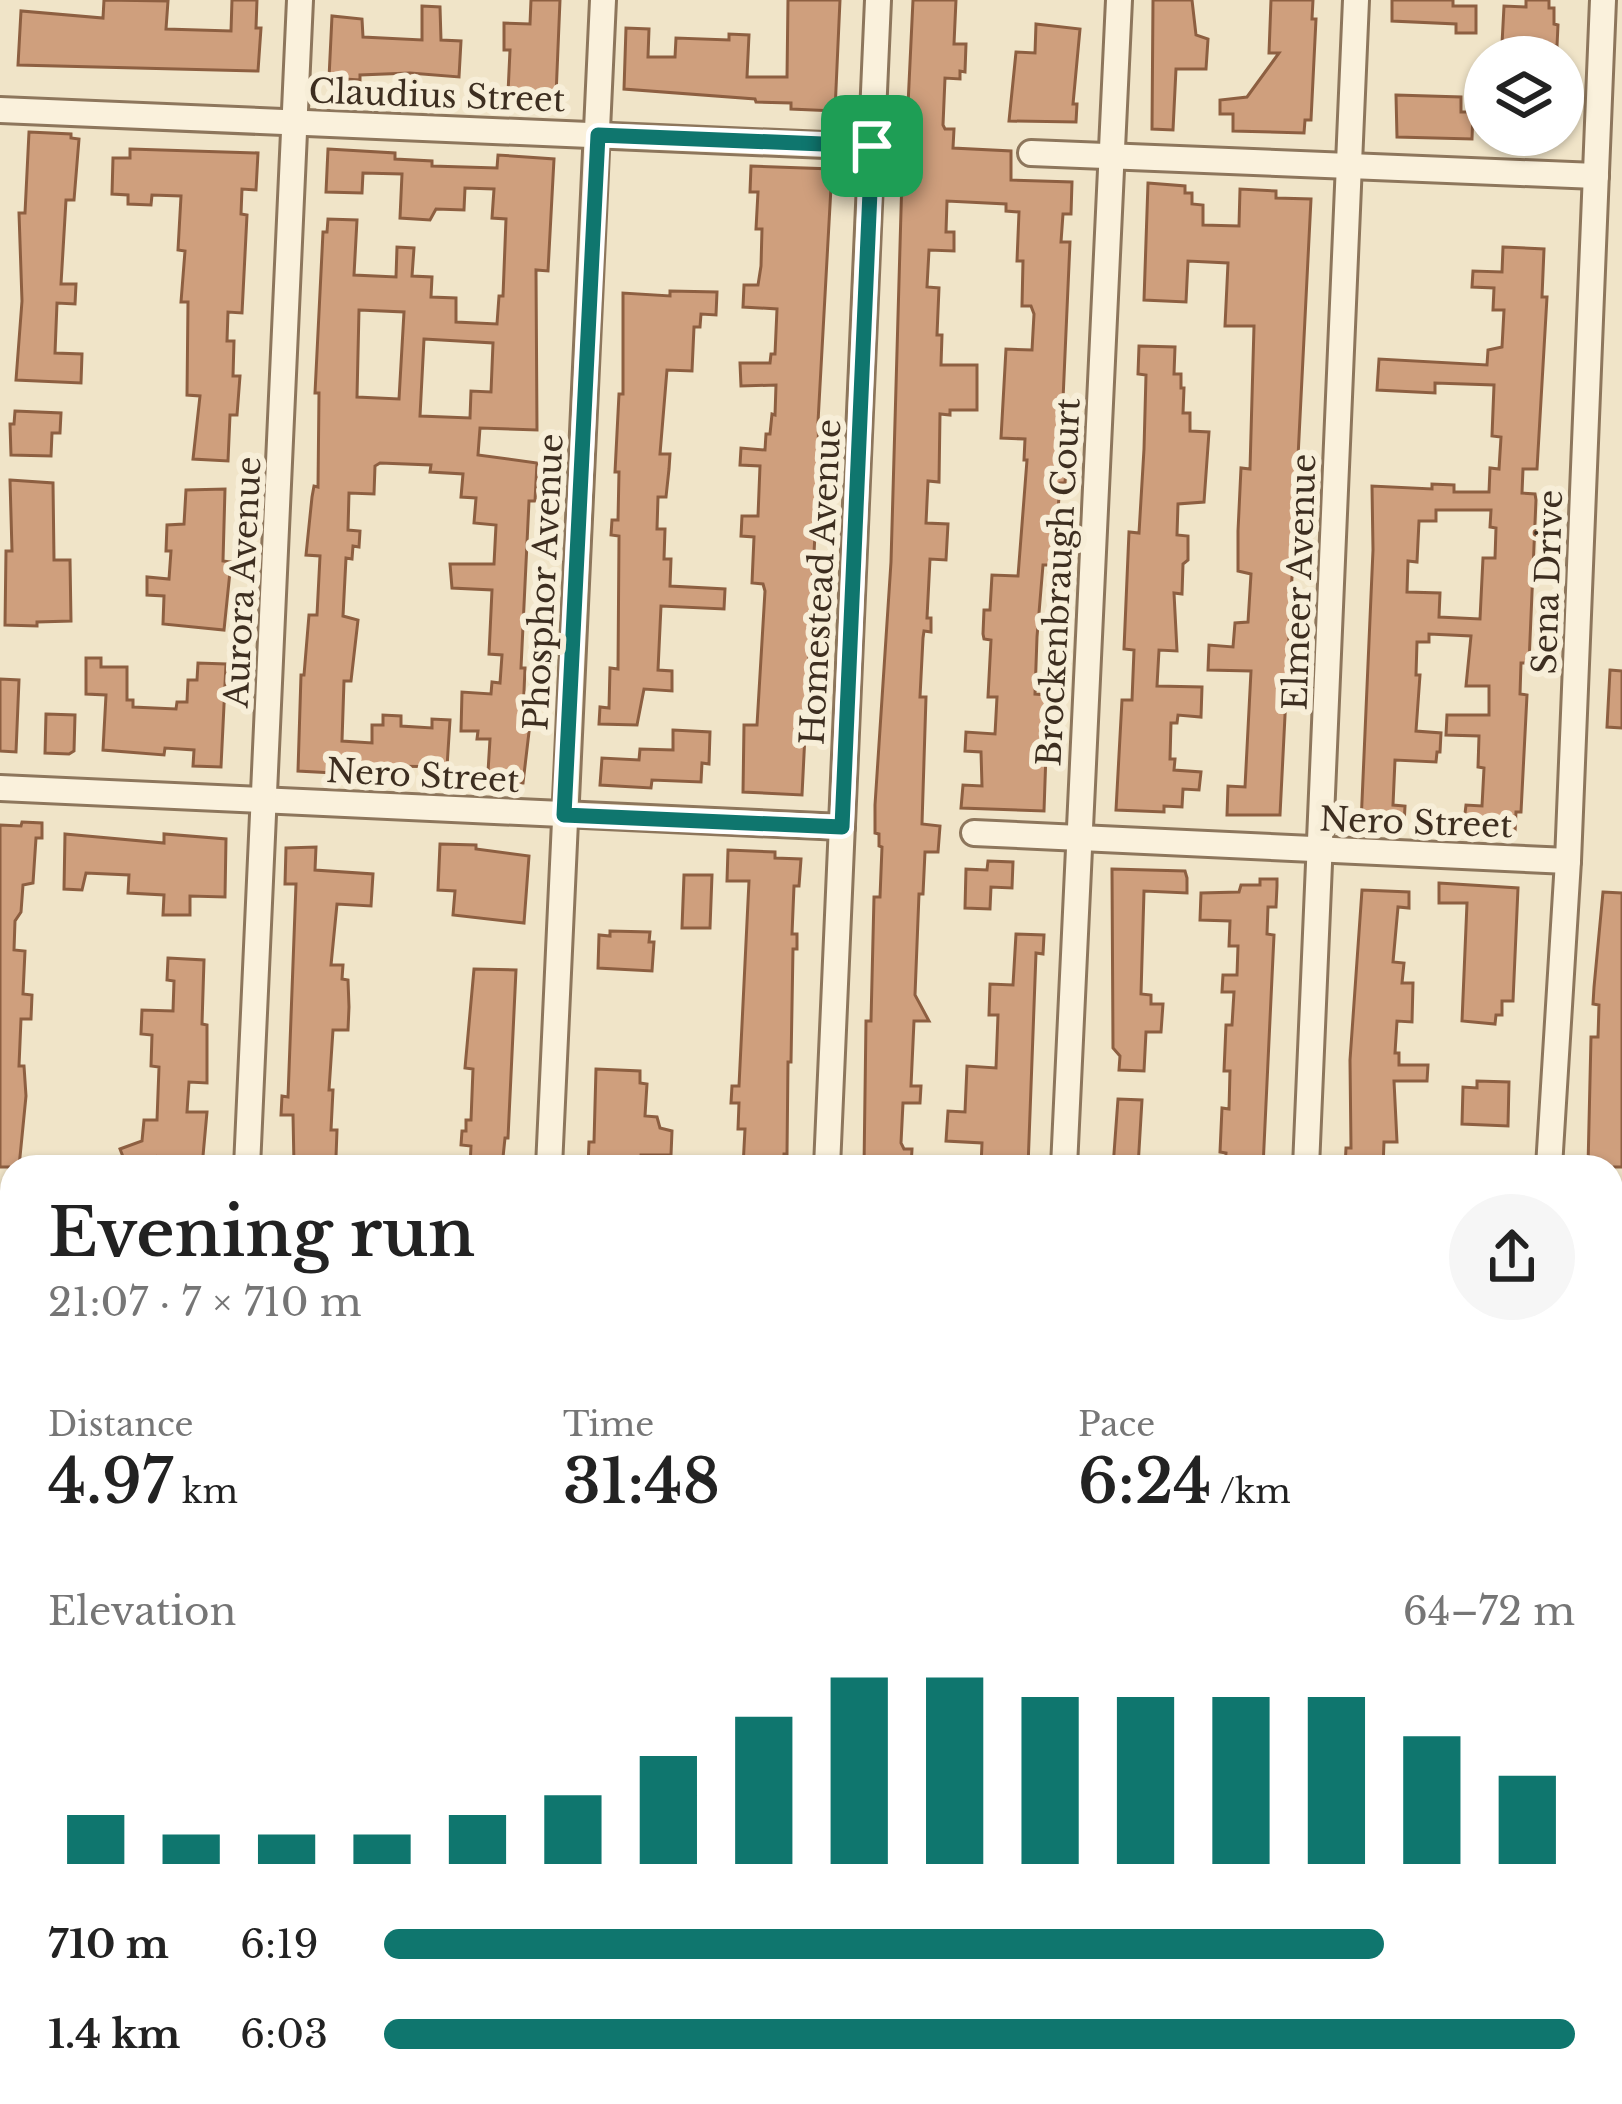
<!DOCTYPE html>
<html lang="en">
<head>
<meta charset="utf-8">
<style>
	:root { --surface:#fff; --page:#f6f6f6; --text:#222; --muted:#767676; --accent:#0f766e }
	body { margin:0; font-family:"Libre Baskerville",serif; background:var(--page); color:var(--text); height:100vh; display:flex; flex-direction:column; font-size:45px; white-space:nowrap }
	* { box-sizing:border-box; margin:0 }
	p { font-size:39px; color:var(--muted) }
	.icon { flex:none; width:66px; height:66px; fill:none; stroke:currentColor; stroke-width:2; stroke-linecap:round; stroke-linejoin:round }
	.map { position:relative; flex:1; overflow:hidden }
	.sheet { position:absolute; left:0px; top:1155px; width:1623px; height:951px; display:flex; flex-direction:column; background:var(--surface); border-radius:36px 36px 0 0; box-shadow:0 3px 9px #0004 }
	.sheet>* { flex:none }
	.tools { position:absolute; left:1464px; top:36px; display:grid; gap:24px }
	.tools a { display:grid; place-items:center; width:120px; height:120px; border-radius:50%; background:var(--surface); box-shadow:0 3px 9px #0004; font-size:60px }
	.pin { position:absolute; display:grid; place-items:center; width:102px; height:102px; color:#fff; margin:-51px; border-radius:24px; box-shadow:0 6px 18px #0006 }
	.round { display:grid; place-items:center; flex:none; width:126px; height:126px; border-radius:63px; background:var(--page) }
	.summary { display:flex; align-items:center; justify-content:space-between; height:204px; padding:0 48px }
	h1 { font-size:66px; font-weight:600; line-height:90px }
	.stats { display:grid; grid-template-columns:repeat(3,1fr); gap:18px; height:204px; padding:12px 48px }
	.stats div { display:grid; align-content:center }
	.stats b { font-size:60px; font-weight:600 }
	.stats small { font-size:33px; font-weight:400 }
	.stats p { font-size:33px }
	.chart { height:336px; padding:24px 48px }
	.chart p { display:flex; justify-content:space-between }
	.chart svg { width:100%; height:216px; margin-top:12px; stroke:var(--accent); stroke-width:6 }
	ul { padding:0 48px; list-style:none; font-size:39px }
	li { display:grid; grid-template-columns:192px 144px 1fr; align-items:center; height:90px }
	li i { height:30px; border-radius:15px; background:var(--accent) }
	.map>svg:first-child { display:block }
</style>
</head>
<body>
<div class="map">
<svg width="1622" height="2104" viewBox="0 0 1622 2104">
	<rect width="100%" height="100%" fill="#f0e4c8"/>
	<!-- building -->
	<g fill="#cf9f7d" stroke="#8d5f41" stroke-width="3" fill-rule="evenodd">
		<path d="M104,0L168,1L166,29L231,31L232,0H257L256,28H261L258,71L18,65L21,11L103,18Z"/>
		<path d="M531,0H560L556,96L508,93L510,50H504V23L530,24Z"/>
		<path d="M788,0H840L835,111L791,109V103L756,102L755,99L624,89L626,28L649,29L648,57H675L676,38L729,40V34L749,35L747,77H787Z"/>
		<path d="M913,0H956L954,44H966L965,72L960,71V79L945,78L943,125L945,129H954L953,148L1011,151V180L1072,182L1071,214H1063L1061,242H1070L1060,467L1066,468L1065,483H1060L1054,565H1043L1037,637L1035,694L1048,695L1044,811L961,808L963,785L982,786L981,752L965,751L966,732L995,734L997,697H988L991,640L984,639L983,634L984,610H990L992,575L1018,576L1027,460H1024L1025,439L1001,438L1006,349L1032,350L1034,314L1031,306H1022L1023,261H1017L1019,212L1006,211V204L947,201L946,232H954V251L929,250L927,287L939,288L937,335H942L941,365H977V410H950V415L940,414L939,482L928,481L926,523L948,524L946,560L930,559L927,618H931V632L924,631L923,638L920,697H926L922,824L940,826L938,852H925L923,894H919L915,995L929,1021H914L911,1086H921L920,1103H903L901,1143L904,1149H912L911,1167H864L866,1021H871L874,897H880L882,847L879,846V834L875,833V805L891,562L902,176L911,177L912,147H906Z"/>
		<path d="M1153,0H1192L1196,35L1208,39L1206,69H1176L1173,130L1152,129Z"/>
		<path d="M1271,0H1313L1312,19H1316L1311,120H1305L1304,133L1233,131V114H1220V100L1247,97L1279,53H1269Z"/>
		<path d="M1392,0H1453V6H1476V33H1456V24L1392,21Z"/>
		<path d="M1526,0H1549V8H1554V24L1558,25L1557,46L1502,44L1504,6L1526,7Z"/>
		<path d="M422,6L440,7L441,40L461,41L459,77L410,73L360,75V80L329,78L332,16L362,19L363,37L422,40Z"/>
		<path d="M1036,24L1080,29L1073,104H1077L1076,122L1009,121L1016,52L1035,53Z"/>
		<path d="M1396,95L1461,97V112H1473L1472,139L1397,137Z"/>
		<path d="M29,132L71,134V138L79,139L74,200H66L61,284H76L75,304L57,303L55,353L82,354L81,383L16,380L22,301L19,213H25Z"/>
		<path d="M130,149L258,153L256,190L242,189L241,214L247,215L242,313L228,312L227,341H234L233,376H240L237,415H230L228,461L193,459L200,396L187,395L188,302H181L185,251L178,250L181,196L152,195L151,205L128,204V195L112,194L113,158H130Z"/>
		<path d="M328,149L395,153V159L432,161V166L497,168L498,155L554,159L548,271L536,270L537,430L480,428L478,455L537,463L535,501H529L521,668H525L523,715H531L523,783L498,782V772H488L490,739H477L478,731H461L462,692L491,694L492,682L500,683L502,655L489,654L492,590L452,588L450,564H494L496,525L474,523L476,498L461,497L463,474L430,472L431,465L380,463L375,466L374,494L349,493L348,530L360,531L359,547L353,546L352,559L346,558L343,616L358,620L351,681H344L342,741L372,743V725H383V715L401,716V726L432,728V719L450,720L447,767L333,765V773L298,771L301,675H304L309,615H317L320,556L306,555L312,497L314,486L318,487L319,393H315L323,232H327L328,219L357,220L354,275L396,277L397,247L414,248L412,276L432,277L431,297L456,298V322L497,324L499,296H503L506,219L492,218L494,189L465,188L464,210L436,209L430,220L400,218L402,174L363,173L362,193L326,192ZM359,310L404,312L399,399L357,397ZM424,339L493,343L491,392L471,391L470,418L420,416Z"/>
		<path d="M751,166L832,169L818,422L820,494L817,493L802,795L743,792L744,725H757L765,591L763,584L752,583L754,537L741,536L742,516H758L760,466L740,465L741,448L765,450L766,434H770L772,414L775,415L776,385L741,386L740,363H770L771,354H775L777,309L743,307L744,285H758L761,266L762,229H756L758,192H750Z"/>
		<path d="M1148,183L1185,186V193H1192V204L1203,205V225L1239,226L1240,189L1276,191V198L1311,199L1280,815H1227L1228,786L1245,787L1251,671L1208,670L1209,645L1233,647L1235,623L1248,622L1251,574L1238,571V531L1241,468L1250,469L1254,326H1225L1228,263L1188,261L1186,302L1144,300Z"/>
		<path d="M1503,247L1544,249L1542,297H1547L1537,469H1523L1522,493L1535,494L1536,500L1529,663H1521L1520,694L1527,695L1521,812H1516L1515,832L1463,830L1466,805L1482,806L1484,768L1478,767L1479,736L1446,735L1447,715H1489V686H1466L1471,636L1429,634V642H1417L1416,675H1420L1416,731L1441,733L1440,752H1437L1436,762L1395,760L1393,805L1405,806L1404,825L1361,824L1373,550L1372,486L1432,489V484L1454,485V492H1489L1490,468L1499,469L1501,437L1492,436L1494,385L1435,383V393L1377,390L1379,359L1487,365L1488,350L1502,347L1504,310H1493L1494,288L1472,287L1473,271L1502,272ZM1436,510H1491L1490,527L1496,528L1495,558H1483L1480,619L1439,617L1440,593L1407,592L1408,561L1417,562L1419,521H1436Z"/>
		<path d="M670,291L717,292L716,315L701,314L700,327H694L692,371L667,370L660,454H670L669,469L666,497H658L657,529H665L664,559H671L670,586L725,589L724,609L661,606L658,670L672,671V691L644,689L637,725L599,724L600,707L609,708L610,668L618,669L619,536L611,535L612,520H618L619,472H615L619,394H623V293L670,296Z"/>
		<path d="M1139,346L1175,347L1174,374H1181V388H1184L1183,413H1190V431L1209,432L1204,502L1178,504L1177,535L1188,536V560L1183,564L1182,594L1174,593L1177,651L1159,650L1157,686L1202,687L1201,717L1178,715L1177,723H1171L1170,759H1175L1174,770L1201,772L1199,790L1183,789L1182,807L1164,806V812L1116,810L1122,700H1132L1134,650L1124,649L1129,532L1139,533L1144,449L1146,375L1138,374Z"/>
		<path d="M15,411L61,413L60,433H52L51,456L11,455L10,424H14Z"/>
		<path d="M10,480L53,483L54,560H70L71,621L37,622V626L5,625L6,551H12Z"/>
		<path d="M225,489L223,561L231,562L224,630L163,624L164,596L147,595V577L169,579L171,551H166L167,525L184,524L186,490Z"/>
		<path d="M86,658H101V667H127V700H133V707L176,709L177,702H187L188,680H197L198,663L226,664L221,767L193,766L194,750L165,748L164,755L103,750L106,695L86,694Z"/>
		<path d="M1610,670L1622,671V728L1607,727Z"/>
		<path d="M0,679L19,680L16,752L0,751Z"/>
		<path d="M46,714L75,715L74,751L69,754L45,753Z"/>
		<path d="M673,730L710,732L709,764L702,763L701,782L652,780L651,788L600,785L602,758L639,760L640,749L673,750Z"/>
		<path d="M22,822L42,823V838H36L33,883L23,885L21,912L15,921L14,950L25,951L23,994L32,995L31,1019H21L19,1066H24L26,1096L19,1167H0V825L21,826Z"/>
		<path d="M65,834L164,843V834L226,839L225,897L190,896V915H163L164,895L128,893L129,875L86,873L82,890L64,889Z"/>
		<path d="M440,844L476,845V849L529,856L524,923L453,915L455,891L438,890Z"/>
		<path d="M316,847L315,870L373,874L371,906L337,904L331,965H343L342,979L348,980L349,1007L348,1030H333L329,1090H333L331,1130H337L336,1157H326V1166L294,1165L293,1115H281L282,1096L288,1097L296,884H285L286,848Z"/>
		<path d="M728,850L775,852V858L801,859L799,886H794L792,934H797V949H793L791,1062H788L787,1154H784L783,1167H743L745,1129H738L739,1103H731L732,1086H739L749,881H727Z"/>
		<path d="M988,861L1013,862L1012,888L991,887L990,909L965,908L966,869L987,870Z"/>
		<path d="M1112,869L1185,871L1187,878V893L1144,891L1141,994L1151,995V1004H1163L1161,1032H1146L1144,1071L1119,1070L1120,1056L1113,1048Z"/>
		<path d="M684,875H712L710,928H682Z"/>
		<path d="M1260,879H1277V886L1276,907H1268L1267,934L1274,935L1263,1167H1225L1226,1153L1220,1152L1222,1108L1229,1109L1230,1071H1224L1226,1025H1232L1234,992H1222L1223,975H1237L1238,946H1229L1230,921L1200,920L1201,893L1239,892L1241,885H1260Z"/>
		<path d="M1439,883L1518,888L1513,1001H1502V1015H1496L1495,1024L1462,1021L1467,903H1439Z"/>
		<path d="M1362,890L1409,892V908L1398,907L1393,962L1404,963L1402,983H1413L1412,1022L1397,1021L1395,1053H1399V1065H1428L1427,1081H1394L1397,1142H1384L1383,1167H1345L1346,1148H1351L1350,1060Z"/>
		<path d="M1603,892L1622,893V1167H1588L1591,1037H1598L1599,1005L1593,1004L1594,987Z"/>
		<path d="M610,931L650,932L649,942H654L652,971L598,968L599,935L610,936Z"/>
		<path d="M1016,934L1044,935L1043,954L1036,953L1028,1167H981L982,1143L946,1141L948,1111L965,1112L967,1066L996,1068L998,1015H989L990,984L1013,985Z"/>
		<path d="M168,958L204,960L202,1024L207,1025V1083L189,1082L187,1112H207L202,1167H154L155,1157L127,1167L120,1149L142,1141L144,1120H157L159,1067L151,1066L152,1035L141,1034L142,1010L173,1011L174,981L167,980Z"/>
		<path d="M474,969L516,970L508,1138H505L502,1167H470L471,1146L461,1145L462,1131H466V1120H471L473,1069L465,1068Z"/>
		<path d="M596,1069L640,1071V1083L647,1084L645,1116L657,1117L660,1128L672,1131L671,1155H641L640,1167H588L589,1142H594Z"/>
		<path d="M1477,1081L1509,1082L1508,1126L1462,1124L1463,1087L1477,1088Z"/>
		<path d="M1118,1099L1142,1100L1138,1167H1113Z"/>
	</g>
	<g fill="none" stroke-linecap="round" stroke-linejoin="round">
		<defs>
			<g id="minor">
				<path d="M0,110L872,147"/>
				<path d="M1031,153L1596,176"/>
				<path d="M0,788L842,827"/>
				<path d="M974,833L1568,861"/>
				<path d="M247,1167L300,0"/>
				<path d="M549,1167L603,0"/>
				<path d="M827,1167L878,0"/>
				<path d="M1064,1167L1119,0"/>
				<path d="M1306,1167L1356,0"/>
				<path d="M1549,1167L1568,861L1603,0"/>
				<path d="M0,1477H12"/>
				<path d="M1611,1549L1622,1550"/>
				<path d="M203,2104V2094"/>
				<path d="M506,2104L507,2094"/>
				<path d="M784,2104L785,2094"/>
				<path d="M1024,2104L1025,2094"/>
				<path d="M1264,2104V2094"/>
				<path d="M1500,2104V2094"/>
			</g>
		</defs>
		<!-- minor casing -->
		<use href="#minor" stroke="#8d765c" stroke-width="30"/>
		<!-- minor -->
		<use href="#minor" stroke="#faf1dc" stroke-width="24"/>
	</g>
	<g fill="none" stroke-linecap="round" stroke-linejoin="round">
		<defs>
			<path id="route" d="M598,135L872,146L842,827L564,815Z"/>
		</defs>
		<!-- route casing -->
		<use href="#route" stroke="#fff" stroke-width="24"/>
		<!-- route -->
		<use href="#route" stroke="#0f766e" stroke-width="15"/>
	</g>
	<g text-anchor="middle" stroke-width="12" stroke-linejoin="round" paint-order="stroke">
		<!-- street labels -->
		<g font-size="33" fill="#3d2e20" stroke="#f7eed8">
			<text transform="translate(437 95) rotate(2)" y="12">Claudius Street</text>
			<text transform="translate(242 582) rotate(-87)" y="12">Aurora Avenue</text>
			<text transform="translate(543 582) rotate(-87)" y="12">Phosphor Avenue</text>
			<text transform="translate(820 582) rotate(-87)" y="12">Homestead Avenue</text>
			<text transform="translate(1058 582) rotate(-87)" y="12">Brockenbraugh Court</text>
			<text transform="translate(1299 582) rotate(-88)" y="12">Elmeer Avenue</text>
			<text transform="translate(1547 582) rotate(-88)" y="12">Sena Drive</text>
			<text transform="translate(423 775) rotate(3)" y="12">Nero Street</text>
			<text transform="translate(1416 822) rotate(2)" y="12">Nero Street</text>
		</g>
	</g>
</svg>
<div class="tools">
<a><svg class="icon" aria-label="layers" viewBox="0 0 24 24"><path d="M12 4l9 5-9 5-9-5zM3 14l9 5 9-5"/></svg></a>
</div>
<div class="pin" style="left:872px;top:146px;background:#1e9e55"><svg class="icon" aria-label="arrive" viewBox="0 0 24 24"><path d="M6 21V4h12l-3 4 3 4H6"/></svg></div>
<section class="sheet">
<div class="summary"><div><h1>Evening run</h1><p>21:07 · 7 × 710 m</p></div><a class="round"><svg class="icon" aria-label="share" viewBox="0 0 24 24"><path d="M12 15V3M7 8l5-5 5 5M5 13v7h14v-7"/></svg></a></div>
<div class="stats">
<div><p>Distance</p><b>4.97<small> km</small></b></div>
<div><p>Time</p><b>31:48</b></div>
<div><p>Pace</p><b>6:24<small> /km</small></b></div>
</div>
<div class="chart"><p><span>Elevation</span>64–72 m</p>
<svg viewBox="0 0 160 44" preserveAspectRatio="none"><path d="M5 44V34M15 44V38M25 44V38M35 44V38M45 44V34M55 44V30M65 44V22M75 44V14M85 44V6M95 44V6M105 44V10M115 44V10M125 44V10M135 44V10M145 44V18M155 44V26"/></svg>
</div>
<ul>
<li><b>710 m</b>6:19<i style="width:84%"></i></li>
<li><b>1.4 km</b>6:03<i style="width:100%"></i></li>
</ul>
</section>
</div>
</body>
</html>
